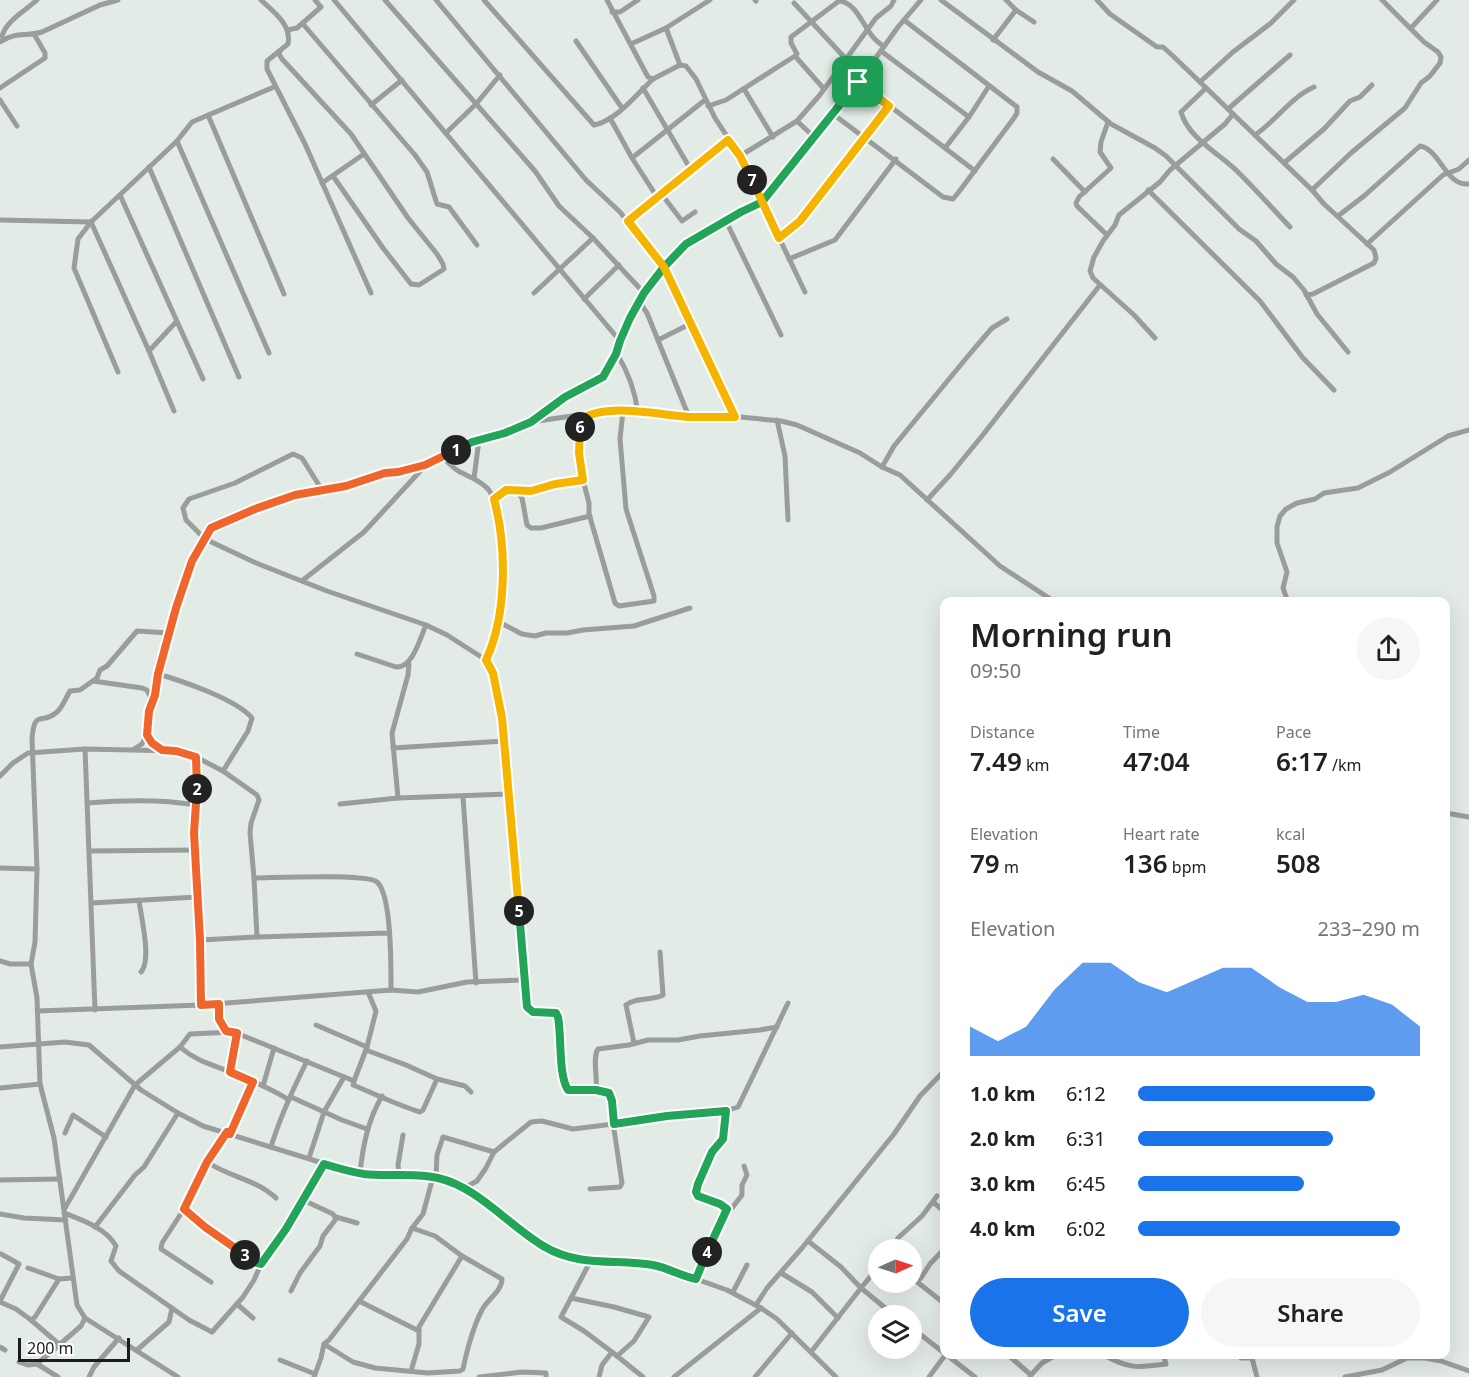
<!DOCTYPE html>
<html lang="en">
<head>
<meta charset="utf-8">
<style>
	:root { --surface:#fff; --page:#f6f6f6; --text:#202124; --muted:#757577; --accent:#1a73e8 }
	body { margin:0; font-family:"Noto Sans",sans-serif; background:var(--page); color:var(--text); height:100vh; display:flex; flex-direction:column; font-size:22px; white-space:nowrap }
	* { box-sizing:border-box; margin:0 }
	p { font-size:20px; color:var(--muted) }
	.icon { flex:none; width:33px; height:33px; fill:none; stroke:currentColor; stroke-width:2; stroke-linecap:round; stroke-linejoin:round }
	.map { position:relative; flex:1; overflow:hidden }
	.side { position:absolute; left:940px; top:597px; width:510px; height:762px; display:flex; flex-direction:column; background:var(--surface); border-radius:12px; box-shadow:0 6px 24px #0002 }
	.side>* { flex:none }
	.needle { width:39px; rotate:87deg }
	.fabs { position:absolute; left:868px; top:1239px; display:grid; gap:12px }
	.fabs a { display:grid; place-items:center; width:54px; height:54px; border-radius:50%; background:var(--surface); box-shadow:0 6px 24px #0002; font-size:30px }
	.scale { position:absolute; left:18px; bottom:15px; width:112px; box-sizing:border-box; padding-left:6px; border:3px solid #1a1d1b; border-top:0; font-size:16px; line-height:21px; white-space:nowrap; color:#1a1d1b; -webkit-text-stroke:4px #fff; paint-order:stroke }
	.pin { position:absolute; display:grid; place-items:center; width:51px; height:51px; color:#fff; margin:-26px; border-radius:12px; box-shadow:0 3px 9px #0006 }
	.km { position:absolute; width:30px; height:30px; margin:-15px; border-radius:50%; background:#222; color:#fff; font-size:16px; line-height:30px; text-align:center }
	.round { display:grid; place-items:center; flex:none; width:63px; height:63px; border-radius:32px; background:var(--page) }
	.summary { display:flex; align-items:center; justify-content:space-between; height:102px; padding:0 30px }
	h1 { font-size:33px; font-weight:600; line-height:45px }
	.metrics { display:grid; grid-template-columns:repeat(3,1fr); gap:9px; height:102px; padding:6px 30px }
	.metrics div { display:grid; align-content:center }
	.metrics b { font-size:26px; font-weight:600 }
	.metrics small { font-size:16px; font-weight:400 }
	.metrics p { font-size:16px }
	.chart { height:168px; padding:12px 30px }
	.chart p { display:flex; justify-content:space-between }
	.chart svg { width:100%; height:108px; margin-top:6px; fill:var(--accent); opacity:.7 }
	.button { display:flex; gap:12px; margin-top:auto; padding:12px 30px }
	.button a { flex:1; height:69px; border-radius:36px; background:var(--accent); color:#fff; font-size:24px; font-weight:600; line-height:69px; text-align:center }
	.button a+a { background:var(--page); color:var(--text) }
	ul { padding:0 30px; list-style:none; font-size:20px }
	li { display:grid; grid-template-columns:96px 72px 1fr; align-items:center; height:45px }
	li i { height:15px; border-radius:8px; background:var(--accent) }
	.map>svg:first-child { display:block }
</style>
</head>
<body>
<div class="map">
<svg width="1469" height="1377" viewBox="0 0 1469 1377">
	<rect width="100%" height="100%" fill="#e3ebe6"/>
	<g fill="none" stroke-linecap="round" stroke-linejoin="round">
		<!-- minor -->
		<g stroke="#9a9d9b" stroke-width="5">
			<path d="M261,0C274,12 292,25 288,44L267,61V69L305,144L371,293"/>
			<path d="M334,0L620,341"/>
			<path d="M385,0L535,171L559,206L593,238L644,293"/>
			<path d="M436,0L586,180L620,212L664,267L735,417"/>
			<path d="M484,0L594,125C616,121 636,95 653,79"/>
			<path d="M607,0L648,77L653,79L680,65L686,66L696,79L715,118L740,156L805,292"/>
			<path d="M755,0L756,1"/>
			<path d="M941,0L1038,72L1072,91L1111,124L1155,148L1166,156L1239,229L1256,241L1276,264L1293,277L1304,290L1317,314L1348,352"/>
			<path d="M1097,0L1110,14L1157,47H1163L1173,56L1312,190L1324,204L1374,250L1376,258L1374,263L1313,294L1306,295"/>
			<path d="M794,3L846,59"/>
			<path d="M1016,10L1034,22"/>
			<path d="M612,12H620L638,0"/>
			<path d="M303,24L415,155L427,172L437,204L449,207L477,245"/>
			<path d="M666,28L680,65"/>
			<path d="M1411,28L1437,0"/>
			<path d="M287,30L297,28L321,7L315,0"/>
			<path d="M2,36C7,20 25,11 37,0"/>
			<path d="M993,40L1016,10L1006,0"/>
			<path d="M576,41L622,108"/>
			<path d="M0,42C17,31 25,37 42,32L100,5L118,0"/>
			<path d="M631,44L666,28L710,0"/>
			<path d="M280,51L279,54L282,59L351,134L408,218L437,254L443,264L444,269L419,285L411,284L383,248L333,176"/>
			<path d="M881,51L969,117L989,86"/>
			<path d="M795,56L824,89"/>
			<path d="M858,82L945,148"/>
			<path d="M1200,82L1233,52L1271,23L1294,0"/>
			<path d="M0,88L45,58V53L34,34"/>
			<path d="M643,88L691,170"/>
			<path d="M1206,88L1181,112C1188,138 1220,154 1238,172C1256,190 1273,209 1290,227"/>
			<path d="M744,89L773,137"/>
			<path d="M0,100L17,126"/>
			<path d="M371,105L402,80"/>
			<path d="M708,106L726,100L795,56L797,54L791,43V37L839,1C856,2 863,26 873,37C876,41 881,44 884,47"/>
			<path d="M1228,109L1290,55"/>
			<path d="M833,114L943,197L953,199L958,193L1014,118L1017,113V107L904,20"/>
			<path d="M208,115L284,294"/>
			<path d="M969,117L945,148L975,171"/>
			<path d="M610,118L632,158L657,197"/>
			<path d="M797,121L814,137"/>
			<path d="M446,133L476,104L500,75"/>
			<path d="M1255,135C1276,121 1291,97 1314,87"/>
			<path d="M177,141L269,353"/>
			<path d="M740,156L797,121L819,96L876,18L891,6L894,0"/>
			<path d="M632,158L705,100"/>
			<path d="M1053,159L1085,192"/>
			<path d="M1284,163L1324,129L1350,101L1360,97L1372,85"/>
			<path d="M149,167L239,377"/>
			<path d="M322,183L364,154"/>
			<path d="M1148,190L1260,301L1303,358L1334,390"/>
			<path d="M1312,190L1351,153L1405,108L1421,83L1430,76L1440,63L1441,57L1438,52L1424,42L1382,0"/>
			<path d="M658,194L663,196L682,221L695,212"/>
			<path d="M120,195L203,379"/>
			<path d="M1338,216L1364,196L1420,146C1441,150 1445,186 1469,184"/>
			<path d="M0,220L91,222"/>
			<path d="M628,221L728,140"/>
			<path d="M726,221L781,335"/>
			<path d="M91,222L149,351L174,411"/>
			<path d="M1107,235L1077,206L1076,203L1079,197L1111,168L1100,152L1101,142L1108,122"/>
			<path d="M779,238L800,221L889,106"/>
			<path d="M1367,244L1443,175L1459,169L1469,160"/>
			<path d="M789,259L835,240L896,159"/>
			<path d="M534,293L593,238"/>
			<path d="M584,299L619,265"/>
			<path d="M640,303L647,313L689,417"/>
			<path d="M1155,338L1134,315L1093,278L1090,271L1094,257L1103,241L1115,225L1119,215L1160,182L1170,170L1225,124L1233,114"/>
			<path d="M658,340L692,323"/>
			<path d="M149,351L176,322"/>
			<path d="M617,354C629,373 635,391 638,413"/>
			<path d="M118,372L74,268L78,239L91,222L177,141L192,122L274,87"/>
			<path d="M777,420L785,456L788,520"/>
			<path d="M533,421L565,397L603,377L617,354L620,341L630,318L644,293L664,267L686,244L741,212L762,202L857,84L898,27L921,0"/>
			<path d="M443,457C448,463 453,468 460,472C470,477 480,480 488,489C499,503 498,521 500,538C503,580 505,621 486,660"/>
			<path d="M882,467L894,446L968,356L992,328L1007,319"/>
			<path d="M474,478L479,440"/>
			<path d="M583,480L589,503V514L615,603L619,606L654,601V596L626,509L620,439L623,411"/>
			<path d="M322,490L302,458L293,454L235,483L189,499L183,508L186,520L205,539L256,563L327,591L426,625L447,635L486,660L493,673L503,718L527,1007L533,1012L556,1013C567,1037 554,1068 569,1090H596C598,1078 592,1058 598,1049L629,1045L648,1040H678L700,1036L760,1030L777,1027"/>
			<path d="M516,490L522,498L527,525L531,528H541L590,516"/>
			<path d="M494,499L506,490L531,491L555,484L583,480L579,453L580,420L590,415"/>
			<path d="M927,500L950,475L982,436L1100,285"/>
			<path d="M303,580L364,532L424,467"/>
			<path d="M1288,602L1283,588L1287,572L1277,543V527L1280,516L1286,509L1297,503L1315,499L1324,493L1358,488L1390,472L1448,436L1469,430"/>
			<path d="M499,622L522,634L535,636L546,633H567L583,630L634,626L690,608"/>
			<path d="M169,633L137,631L107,666L100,670L97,678L80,690L70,691C66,697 63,707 57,712C41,726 35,708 32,738L37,869L35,942L31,964L37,998L40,1084L54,1138L77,1305L85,1318L178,1377"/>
			<path d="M357,654L396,667C413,668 420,638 426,625"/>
			<path d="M93,681L142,688L147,690L152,701"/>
			<path d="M147,734L152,743L162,750"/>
			<path d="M393,748L504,741"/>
			<path d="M85,749L95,1010"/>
			<path d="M134,749L142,744L147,734L149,711L155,695L158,674L176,608L192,561L211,528L255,509L295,495L346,486L385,473L398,472L425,465L472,442L505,433L531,422L613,410L689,417H740L781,421L797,425L860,453L882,467L900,475L1000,566L1055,602"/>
			<path d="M196,757L198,783L194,833L200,940L201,1005"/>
			<path d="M223,771L257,795L259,800L251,823L250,833L254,878"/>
			<path d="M0,776L13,763L28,753L85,749L176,751L196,757L223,771L248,731L252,718C236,699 182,681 158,674"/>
			<path d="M463,797L476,983"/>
			<path d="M398,798L392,733L408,675L409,664"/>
			<path d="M88,803C123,800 161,799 196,805"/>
			<path d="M340,804L398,798L509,794"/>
			<path d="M1446,813L1469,817"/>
			<path d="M90,851L194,850"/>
			<path d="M0,868L37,869"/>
			<path d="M139,900C141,917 152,960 141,972"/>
			<path d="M92,903L197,897"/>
			<path d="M388,933L257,937L254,878C272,878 368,873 377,882C392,895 391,969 391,990"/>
			<path d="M200,940L257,937"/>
			<path d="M0,961L10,964H31"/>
			<path d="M219,1004V1019L226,1031"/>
			<path d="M37,1011L201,1005L391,990L418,992L467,982L524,980"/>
			<path d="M316,1025L367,1047"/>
			<path d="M634,1043L626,1005C636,997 652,1001 663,995L660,952"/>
			<path d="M0,1047L65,1042L89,1045L141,1090L178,1113L203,1126L342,1169L365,1174L436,1177L466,1187L512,1224L544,1247L563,1256L587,1261L640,1264L662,1267L727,1290L761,1308L777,1319L836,1377"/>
			<path d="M180,1047C197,1062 213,1065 234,1073C252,1081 272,1089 289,1100"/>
			<path d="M366,1050L406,1065L437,1079L465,1086L471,1092"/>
			<path d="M229,1072L237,1033"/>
			<path d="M354,1081L353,1085C375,1094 397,1105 420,1112L423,1110L437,1079"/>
			<path d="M263,1086L274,1048"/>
			<path d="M0,1088L40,1084"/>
			<path d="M291,1097L342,1120L367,1129"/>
			<path d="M726,1111L723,1139L712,1152L697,1184L696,1192L698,1196L720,1204L727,1209"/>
			<path d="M65,1133L73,1115L106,1137"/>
			<path d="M230,1134L253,1082"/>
			<path d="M271,1147C280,1117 293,1089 307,1061"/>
			<path d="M309,1158L324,1112L344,1077"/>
			<path d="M207,1162C229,1177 256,1179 276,1198"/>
			<path d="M360,1173C363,1145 368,1120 382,1096"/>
			<path d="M399,1174L398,1165L403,1135"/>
			<path d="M436,1177L437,1155L443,1137L494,1152"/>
			<path d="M0,1180L60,1179"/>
			<path d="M466,1187L477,1181L486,1168L494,1152L531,1122L542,1121L573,1129L638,1121L667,1115L726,1111L738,1107L788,1003"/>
			<path d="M590,1189L620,1187L622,1183L612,1116V1101L609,1093L596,1090"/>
			<path d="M933,1202L945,1212"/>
			<path d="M65,1208L135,1085L180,1047L190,1034L234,1032L354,1081L367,1047L376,1011L368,992"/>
			<path d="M184,1209L205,1227L254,1261L261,1264"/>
			<path d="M64,1213C82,1220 106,1228 116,1246L111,1261L119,1271L189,1320L212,1332L243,1297L254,1280L261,1264L286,1229L324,1164"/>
			<path d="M0,1214L24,1218L66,1220"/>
			<path d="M336,1217L357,1223"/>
			<path d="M95,1227L135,1175L144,1167L178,1113"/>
			<path d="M808,1241L841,1267L861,1288L879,1266"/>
			<path d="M893,1250L898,1238L922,1216L937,1196"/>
			<path d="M590,1262L561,1317L584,1331L612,1352"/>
			<path d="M28,1268L59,1279"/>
			<path d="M781,1273L812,1292L838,1318"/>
			<path d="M912,1277L916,1281L921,1278L930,1264L945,1248"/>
			<path d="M696,1279L727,1209L732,1208L742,1195V1185L747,1175L744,1166"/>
			<path d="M916,1281L945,1304"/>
			<path d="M211,1282L161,1249L162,1243L184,1209L207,1162L227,1132"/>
			<path d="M291,1291L300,1273L320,1246L323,1236L336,1219L333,1214L303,1200"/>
			<path d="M733,1292L747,1265"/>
			<path d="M571,1298L614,1307L649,1317L634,1341L617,1356"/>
			<path d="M0,1301L19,1264L1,1254"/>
			<path d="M359,1301L419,1331"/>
			<path d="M0,1302L16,1309L31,1320L35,1317L59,1279L72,1278"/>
			<path d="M237,1304L253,1318"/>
			<path d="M756,1305L767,1288L802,1248L894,1134L920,1096L945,1070"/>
			<path d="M31,1320L60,1345"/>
			<path d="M912,1328L975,1377"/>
			<path d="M324,1344L353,1362L375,1368L428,1373L460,1371L463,1369C467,1350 473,1327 482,1310C487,1300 502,1291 502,1279L462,1256L435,1236L412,1228"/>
			<path d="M0,1347L5,1350"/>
			<path d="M137,1350L169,1322L172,1308"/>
			<path d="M811,1352L861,1288L895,1316"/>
			<path d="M1007,1354L1031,1375L1030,1377"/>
			<path d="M1102,1354C1129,1369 1136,1368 1166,1364L1163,1354"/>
			<path d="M1240,1354L1241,1358H1252"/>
			<path d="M280,1360L315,1374"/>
			<path d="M19,1362L28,1365L37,1364L81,1326L85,1318"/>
			<path d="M37,1364L58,1377"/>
			<path d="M411,1371L419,1344V1327L462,1256"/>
			<path d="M1031,1375L1042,1363L1058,1354"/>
			<path d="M89,1377L94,1367L119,1338"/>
			<path d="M314,1377L321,1358L324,1344L329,1340L407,1239L412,1228L423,1214L433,1177"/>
			<path d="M479,1377L522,1372L546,1373V1377"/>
			<path d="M599,1377L602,1365L612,1352L643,1377"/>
			<path d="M674,1377L761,1308"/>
			<path d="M755,1377L792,1333"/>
			<path d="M929,1377L946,1354"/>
			<path d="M1257,1377L1252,1358L1261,1354"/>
			<path d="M1345,1377L1382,1370L1407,1358H1425L1441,1361L1469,1371"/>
		</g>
	</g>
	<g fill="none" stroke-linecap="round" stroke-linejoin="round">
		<defs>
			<path id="split-1" d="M456,450L472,442L505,433L531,422L565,397L603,377L616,354L620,341L630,318L644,293L664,267L686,244L741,212L762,202L858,82"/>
			<path id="split-2" d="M197,789L196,757L176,751L162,750L152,743L147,735L149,711L155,695L158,674L176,608L192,561L211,528L255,509L295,495L346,486L385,473L398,472L425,465L456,450"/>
			<path id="split-3" d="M197,789L194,833L200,940L201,1005L219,1004V1019L226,1031L237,1033L230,1072L253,1082L230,1134L227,1132L207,1162L184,1209L205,1227L245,1255"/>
			<path id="split-4" d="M245,1255L254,1262L261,1264L286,1229L324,1164C337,1168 351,1172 364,1174C389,1177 414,1172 438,1178C478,1187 509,1226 545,1247C579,1267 616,1259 653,1265C668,1268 681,1276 696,1279L707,1252"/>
			<path id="split-5" d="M519,911L527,1007L533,1012L556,1013L558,1017C562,1038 558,1074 568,1090H596L609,1093L612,1101L614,1124L667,1116L726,1111L723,1139L712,1152L698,1184L696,1192L698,1196L720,1204L727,1209L707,1252"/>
			<path id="split-6" d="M519,911L502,718L493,673L486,660C507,615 507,547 494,499L506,490L531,491L555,484L583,480L579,453L580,427"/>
			<path id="split-7" d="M580,427V420C607,402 657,415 689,417C704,417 720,417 735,417L664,267L628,221L728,140L740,156L752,180"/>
			<path id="split-8" d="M752,180L779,238L800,221L889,106L858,82"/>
		</defs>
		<!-- split-1 casing -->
		<use href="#split-1" stroke="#fff" stroke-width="12"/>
		<!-- split-2 casing -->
		<use href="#split-2" stroke="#fff" stroke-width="12"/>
		<!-- split-3 casing -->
		<use href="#split-3" stroke="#fff" stroke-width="12"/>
		<!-- split-4 casing -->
		<use href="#split-4" stroke="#fff" stroke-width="12"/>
		<!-- split-5 casing -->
		<use href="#split-5" stroke="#fff" stroke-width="12"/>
		<!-- split-6 casing -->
		<use href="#split-6" stroke="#fff" stroke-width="12"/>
		<!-- split-7 casing -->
		<use href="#split-7" stroke="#fff" stroke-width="12"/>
		<!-- split-8 casing -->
		<use href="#split-8" stroke="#fff" stroke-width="12"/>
		<!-- split-1 -->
		<use href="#split-1" stroke="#22a559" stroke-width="8"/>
		<!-- split-2 -->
		<use href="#split-2" stroke="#f0652b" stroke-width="8"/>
		<!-- split-3 -->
		<use href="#split-3" stroke="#f0652b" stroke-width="8"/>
		<!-- split-4 -->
		<use href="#split-4" stroke="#22a559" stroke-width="8"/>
		<!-- split-5 -->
		<use href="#split-5" stroke="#22a559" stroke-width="8"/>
		<!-- split-6 -->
		<use href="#split-6" stroke="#f5b400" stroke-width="8"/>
		<!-- split-7 -->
		<use href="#split-7" stroke="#f5b400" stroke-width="8"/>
		<!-- split-8 -->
		<use href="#split-8" stroke="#f5b400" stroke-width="8"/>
	</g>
</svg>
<div class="fabs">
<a><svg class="needle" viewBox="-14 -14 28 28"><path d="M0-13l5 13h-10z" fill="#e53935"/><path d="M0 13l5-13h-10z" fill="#757577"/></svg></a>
<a><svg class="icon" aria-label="layers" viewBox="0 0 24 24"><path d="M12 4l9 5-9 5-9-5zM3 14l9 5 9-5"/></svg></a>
</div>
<div class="scale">200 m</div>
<div class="pin" style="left:858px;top:82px;background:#1e9e55"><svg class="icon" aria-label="arrive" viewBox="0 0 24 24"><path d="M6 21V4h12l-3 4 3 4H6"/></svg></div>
<b class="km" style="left:456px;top:450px">1</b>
<b class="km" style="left:197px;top:789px">2</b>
<b class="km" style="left:245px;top:1255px">3</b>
<b class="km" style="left:707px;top:1252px">4</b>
<b class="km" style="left:519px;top:911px">5</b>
<b class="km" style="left:580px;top:427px">6</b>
<b class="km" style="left:752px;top:180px">7</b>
<section class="side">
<div class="summary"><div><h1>Morning run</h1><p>09:50</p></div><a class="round"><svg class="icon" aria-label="share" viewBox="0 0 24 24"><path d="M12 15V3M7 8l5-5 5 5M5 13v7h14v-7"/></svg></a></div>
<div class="metrics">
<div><p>Distance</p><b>7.49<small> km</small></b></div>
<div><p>Time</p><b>47:04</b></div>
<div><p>Pace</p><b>6:17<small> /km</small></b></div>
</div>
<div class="metrics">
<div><p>Elevation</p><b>79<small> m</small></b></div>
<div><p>Heart rate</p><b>136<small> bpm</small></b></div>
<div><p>kcal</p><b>508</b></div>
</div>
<div class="chart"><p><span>Elevation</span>233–290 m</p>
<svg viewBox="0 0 160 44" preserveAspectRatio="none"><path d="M0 44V32L10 38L20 32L30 17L40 6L50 6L60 14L70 18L80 13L90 8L100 8L110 16L120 22L130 22L140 19L150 23L160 32V44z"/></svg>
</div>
<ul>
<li><b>1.0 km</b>6:12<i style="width:84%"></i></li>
<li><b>2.0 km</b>6:31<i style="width:69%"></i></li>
<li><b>3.0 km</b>6:45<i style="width:59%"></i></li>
<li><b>4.0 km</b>6:02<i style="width:93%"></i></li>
</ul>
<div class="button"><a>Save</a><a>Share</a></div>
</section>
</div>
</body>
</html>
